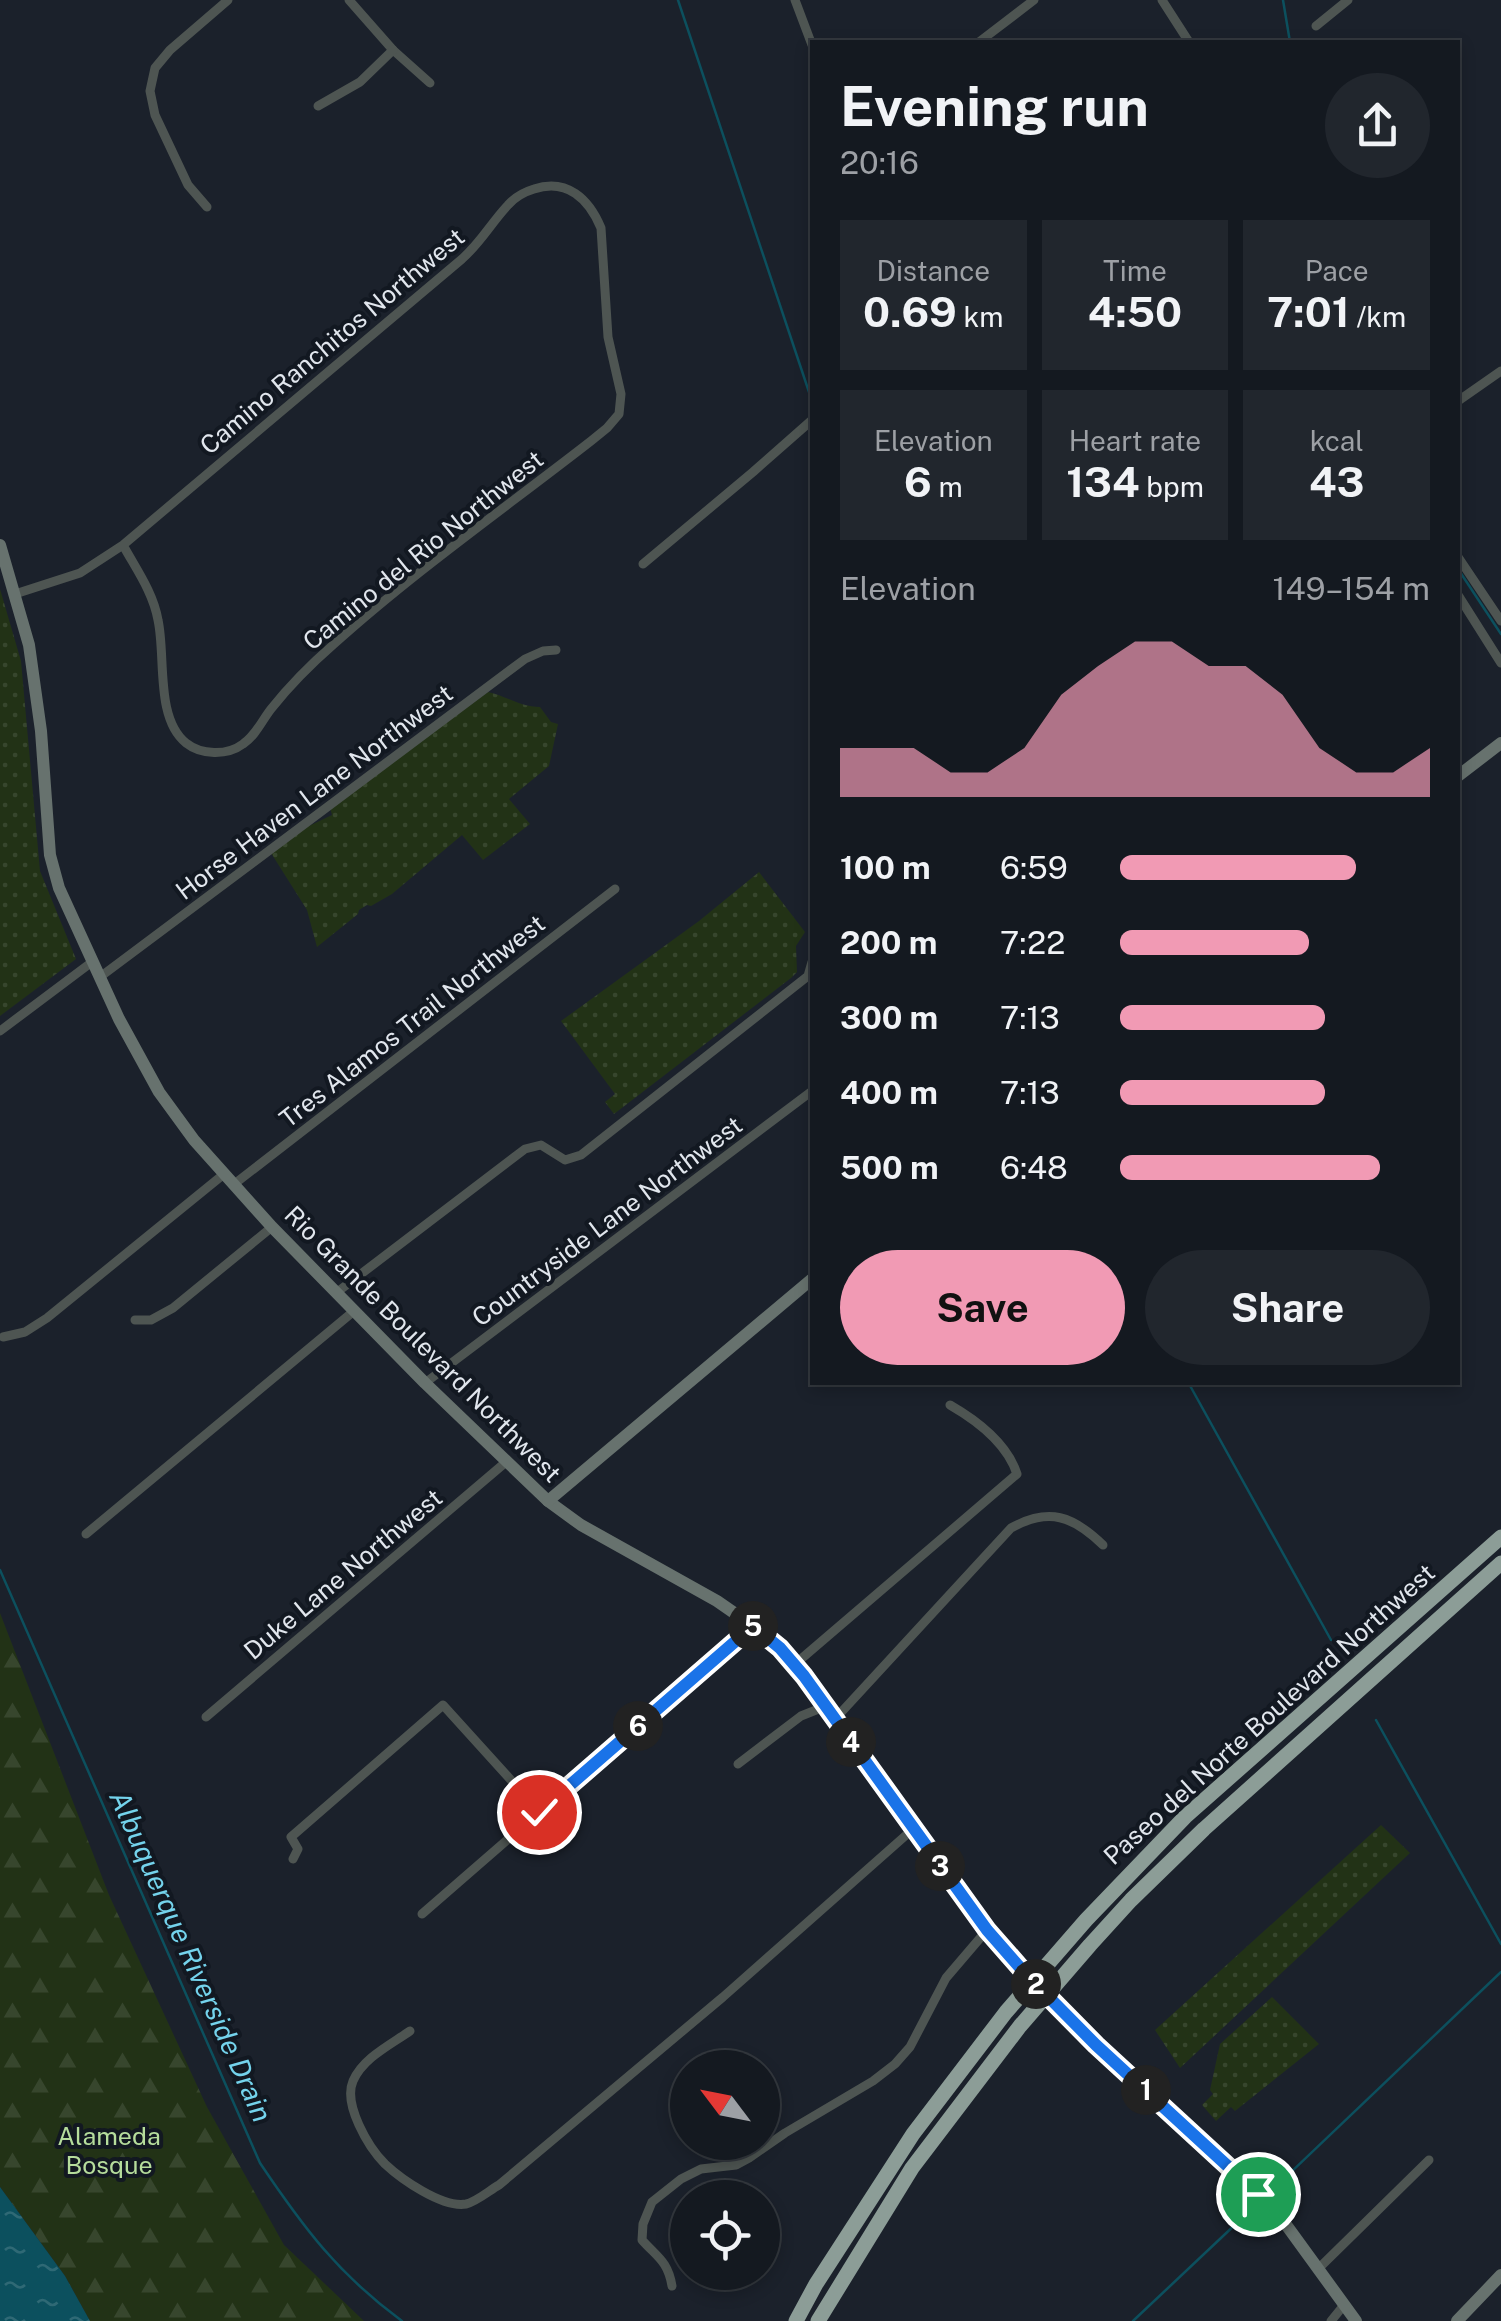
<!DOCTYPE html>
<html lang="en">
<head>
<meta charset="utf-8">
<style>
	:root { --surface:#141920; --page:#21262d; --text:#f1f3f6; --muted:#9da0a5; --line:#33383e; --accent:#f19ab4 }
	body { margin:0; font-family:"Public Sans",sans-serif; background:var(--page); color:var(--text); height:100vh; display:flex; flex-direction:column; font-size:38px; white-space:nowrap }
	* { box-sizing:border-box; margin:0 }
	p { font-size:32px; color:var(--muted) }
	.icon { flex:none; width:55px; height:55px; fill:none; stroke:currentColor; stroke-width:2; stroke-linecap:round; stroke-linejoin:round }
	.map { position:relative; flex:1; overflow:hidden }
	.details { position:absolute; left:810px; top:40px; width:650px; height:1345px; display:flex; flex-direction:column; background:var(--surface); border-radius:0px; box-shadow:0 5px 15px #0003,0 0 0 2px var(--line) }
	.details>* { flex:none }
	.needle { width:65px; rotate:302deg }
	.tools { position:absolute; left:670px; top:2050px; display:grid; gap:20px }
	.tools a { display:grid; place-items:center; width:110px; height:110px; border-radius:50%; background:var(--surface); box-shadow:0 5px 15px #0003,0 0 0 2px var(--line); font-size:50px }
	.pin { position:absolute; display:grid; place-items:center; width:85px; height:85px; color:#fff; margin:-42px; border:5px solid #fff; border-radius:50%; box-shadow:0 2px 10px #0007 }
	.km { position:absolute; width:50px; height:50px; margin:-25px; border-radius:50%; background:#222; color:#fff; font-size:28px; line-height:50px; text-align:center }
	.round { display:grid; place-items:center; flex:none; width:105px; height:105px; border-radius:52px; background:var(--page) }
	.headline { display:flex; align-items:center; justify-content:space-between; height:170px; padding:0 30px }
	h1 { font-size:55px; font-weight:700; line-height:75px }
	.stats { display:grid; grid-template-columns:repeat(3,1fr); gap:15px; height:170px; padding:10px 30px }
	.stats div { display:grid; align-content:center; border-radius:0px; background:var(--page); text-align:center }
	.stats b { font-size:42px; font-weight:700 }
	.stats small { font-size:28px; font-weight:400 }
	.stats p { font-size:28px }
	.chart { height:280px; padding:20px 30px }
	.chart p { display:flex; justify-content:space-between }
	.chart svg { width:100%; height:180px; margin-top:10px; fill:var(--accent); opacity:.7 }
	.button { display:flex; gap:20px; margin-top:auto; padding:20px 30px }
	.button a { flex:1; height:115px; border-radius:60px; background:var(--accent); color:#111; font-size:40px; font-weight:700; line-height:115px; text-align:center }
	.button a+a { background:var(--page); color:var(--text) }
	ul { padding:0 30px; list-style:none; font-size:32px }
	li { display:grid; grid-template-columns:160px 120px 1fr; align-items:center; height:75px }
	li i { height:25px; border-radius:12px; background:var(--accent) }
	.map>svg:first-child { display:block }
</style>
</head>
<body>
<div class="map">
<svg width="1501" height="2321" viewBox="0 0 1501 2321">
	<defs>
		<pattern id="grass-dots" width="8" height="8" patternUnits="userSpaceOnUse" patternTransform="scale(2.5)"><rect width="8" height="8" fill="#223216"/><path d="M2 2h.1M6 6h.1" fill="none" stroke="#37462d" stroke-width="1.8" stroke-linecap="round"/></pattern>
		<pattern id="forest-firs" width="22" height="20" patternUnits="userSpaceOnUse" patternTransform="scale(2.5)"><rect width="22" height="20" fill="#223216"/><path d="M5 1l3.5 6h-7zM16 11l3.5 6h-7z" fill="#37462d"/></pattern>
		<pattern id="water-ripples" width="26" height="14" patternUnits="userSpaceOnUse" patternTransform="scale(2.5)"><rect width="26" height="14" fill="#0c505e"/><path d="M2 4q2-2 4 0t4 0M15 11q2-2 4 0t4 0" fill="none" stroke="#2f6975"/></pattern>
	</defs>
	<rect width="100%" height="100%" fill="#1b212b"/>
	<!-- grass -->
	<g fill="url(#grass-dots)">
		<path d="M0,589L21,661L40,871L76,959L0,1016Z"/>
		<path d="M488,692C506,696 521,707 540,707L551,722L558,724L549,766L509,799L530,824L483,860L462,835L392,894L371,906L367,905L359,910L358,914L317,947L307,910L271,853L307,827L332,815L330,808Z"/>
		<path d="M759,872L805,932L796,946L797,972L791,978L614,1114L605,1102L615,1094L561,1021L699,921Z"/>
		<path d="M1381,1825L1410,1853L1180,2068L1155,2030Z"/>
		<path d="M1272,1997L1319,2044L1235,2111L1231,2107L1216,2121L1202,2105L1213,2094L1210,2090L1220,2044Z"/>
	</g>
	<!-- forest -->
	<path fill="url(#forest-firs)" d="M0,1613L109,1895L207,2107L284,2245L364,2321H90L65,2276L0,2187Z"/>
	<!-- water -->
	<path fill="url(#water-ripples)" d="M0,2187L65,2276L90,2321H0Z"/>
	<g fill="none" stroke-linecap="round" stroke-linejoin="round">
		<!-- stream -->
		<g stroke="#0c505e" stroke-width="2.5">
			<path d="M678,0L812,401"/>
			<path d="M1283,0L1290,42"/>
			<path d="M1458,569L1501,634"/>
			<path d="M1188,1382L1331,1640"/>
			<path d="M0,1570L260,2163C303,2227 338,2274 402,2321"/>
			<path d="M1376,1720L1501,1944"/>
			<path d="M1267,2195L1501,1972"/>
			<path d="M1133,2321L1257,2204"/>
		</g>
		<!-- street -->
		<g stroke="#4e5552" stroke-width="9">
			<path d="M349,0L393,50L430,83"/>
			<path d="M795,0L812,45"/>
			<path d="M1162,0L1189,42"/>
			<path d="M1316,26L1348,0"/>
			<path d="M979,42L1034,0"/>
			<path d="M318,106L360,82L393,50"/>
			<path d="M207,207L188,185L155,115L150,91L155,68L170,50L228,0"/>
			<path d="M1458,401L1501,371"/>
			<path d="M1458,557L1501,621"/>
			<path d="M643,564L753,472L812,420"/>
			<path d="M15,594L80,573L123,545L462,259C482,241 491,223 508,205C515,197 524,192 534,189C567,178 589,199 601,228L608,337L621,394L619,414L607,428L591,441C505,508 414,572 334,644C311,664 290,685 271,709C261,722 256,735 243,744C227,756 201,755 186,743C155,718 166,656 158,620C153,592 136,569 123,545"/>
			<path d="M1458,595L1501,663"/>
			<path d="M100,977L525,659L543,651L556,650"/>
			<path d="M0,1031L92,962"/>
			<path d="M233,1185L615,889"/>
			<path d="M336,1293L525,1149L541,1145L565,1160L581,1155L808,976L812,962"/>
			<path d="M135,1320H151L173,1308L272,1227"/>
			<path d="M3,1337L25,1332L47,1318L224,1174"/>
			<path d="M425,1383L812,1091"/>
			<path d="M86,1534L354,1311"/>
			<path d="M794,1665L1017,1474C1007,1443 976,1420 950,1405"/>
			<path d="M206,1717L506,1462"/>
			<path d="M835,1719L1011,1528C1049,1507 1073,1516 1103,1545"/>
			<path d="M738,1764L801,1716L826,1706"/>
			<path d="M293,1859L298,1849L291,1837L443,1705L539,1811"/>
			<path d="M422,1914L753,1626"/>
			<path d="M410,2031C390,2045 363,2058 353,2081C343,2104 368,2147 385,2164C401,2179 442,2208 466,2204C476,2202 490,2190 499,2185L723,1997L913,1829"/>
			<path d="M1318,2269L1429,2160"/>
			<path d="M672,2286C668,2261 657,2257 642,2240L643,2224L652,2202L681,2179L701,2169L736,2165L749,2158L785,2133L873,2081L895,2064L910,2047L946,1978L987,1930"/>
			<path d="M1331,2321L1344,2305"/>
		</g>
		<!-- secondary -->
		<g stroke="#67726e" stroke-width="12">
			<path d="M0,545L29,645L41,731L50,855L59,888L119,1019L159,1092L194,1140L272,1227L425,1383L548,1501L581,1525L717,1601L753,1626L780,1648L804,1676L987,1930L1023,1971"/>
			<path d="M1458,776L1501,743"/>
			<path d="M548,1501L812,1279"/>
			<path d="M1057,2006L1096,2045L1242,2178L1279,2215L1356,2321"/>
			<path d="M1457,2321L1501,2275"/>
		</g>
		<!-- highway -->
		<g stroke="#8c9d97" stroke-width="15">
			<path d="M796,2321L816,2284L913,2134L1006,2012L1086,1920L1185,1817L1501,1537"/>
			<path d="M818,2321L912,2168L1020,2026L1090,1945L1131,1900L1204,1829L1501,1563"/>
		</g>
		<!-- secondary-bridge -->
		<path stroke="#67726e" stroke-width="12" d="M1023,1971L1057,2006"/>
	</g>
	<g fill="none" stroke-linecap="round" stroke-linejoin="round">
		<defs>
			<path id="route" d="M539,1812L753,1626L780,1648L804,1676L987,1930L1023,1971L1096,2045L1258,2194"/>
		</defs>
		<!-- route casing -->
		<use href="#route" stroke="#fff" stroke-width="20"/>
		<!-- route -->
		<use href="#route" stroke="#1a73e8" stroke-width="12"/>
	</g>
	<g text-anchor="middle" stroke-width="8" stroke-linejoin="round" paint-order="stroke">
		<!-- street labels -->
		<g font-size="25" fill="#e1e6ed" stroke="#121821">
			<text transform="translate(332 341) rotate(-40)" y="9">Camino Ranchitos Northwest</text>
			<text transform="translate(423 550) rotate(-39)" y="9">Camino del Rio Northwest</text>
			<text transform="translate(314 792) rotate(-37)" y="9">Horse Haven Lane Northwest</text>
			<text transform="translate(412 1021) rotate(-38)" y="9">Tres Alamos Trail Northwest</text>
			<text transform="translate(607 1221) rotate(-37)" y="9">Countryside Lane Northwest</text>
			<text transform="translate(423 1344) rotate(45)" y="9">Rio Grande Boulevard Northwest</text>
			<text transform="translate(343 1574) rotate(-40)" y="9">Duke Lane Northwest</text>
			<text transform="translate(1269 1714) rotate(-42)" y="9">Paseo del Norte Boulevard Northwest</text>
		</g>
		<!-- park labels -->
		<g font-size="25" fill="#b6dd9c" stroke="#121821">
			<text x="109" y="2145">Alameda<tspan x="109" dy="29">Bosque</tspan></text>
		</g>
		<!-- water labels -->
		<g font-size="28" font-style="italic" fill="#74d3ec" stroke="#121821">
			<text transform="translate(191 1956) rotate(66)" y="10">Albuquerque Riverside Drain</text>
		</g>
	</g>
</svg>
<div class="tools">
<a><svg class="needle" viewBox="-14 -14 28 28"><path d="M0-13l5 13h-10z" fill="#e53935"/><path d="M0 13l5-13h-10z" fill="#9da0a5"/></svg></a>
<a><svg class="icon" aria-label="locate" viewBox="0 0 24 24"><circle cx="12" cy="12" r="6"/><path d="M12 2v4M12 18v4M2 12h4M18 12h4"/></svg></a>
</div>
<div class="pin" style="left:1258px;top:2194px;background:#1e9e55"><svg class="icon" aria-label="arrive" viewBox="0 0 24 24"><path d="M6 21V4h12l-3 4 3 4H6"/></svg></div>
<div class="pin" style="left:539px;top:1812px;background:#d93025"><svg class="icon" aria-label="check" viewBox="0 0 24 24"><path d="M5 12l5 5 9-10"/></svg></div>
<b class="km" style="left:1146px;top:2090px">1</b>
<b class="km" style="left:1036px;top:1984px">2</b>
<b class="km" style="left:940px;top:1866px">3</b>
<b class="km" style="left:851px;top:1742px">4</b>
<b class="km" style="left:753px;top:1626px">5</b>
<b class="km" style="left:638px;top:1726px">6</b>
<section class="details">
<div class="headline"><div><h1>Evening run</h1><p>20:16</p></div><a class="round"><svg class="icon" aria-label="share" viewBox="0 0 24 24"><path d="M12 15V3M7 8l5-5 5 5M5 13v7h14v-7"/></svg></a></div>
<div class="stats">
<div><p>Distance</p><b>0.69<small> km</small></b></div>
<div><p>Time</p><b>4:50</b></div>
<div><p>Pace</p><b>7:01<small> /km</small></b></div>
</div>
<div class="stats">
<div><p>Elevation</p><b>6<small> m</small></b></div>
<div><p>Heart rate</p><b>134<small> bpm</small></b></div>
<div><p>kcal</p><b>43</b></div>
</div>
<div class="chart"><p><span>Elevation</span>149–154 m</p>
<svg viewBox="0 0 160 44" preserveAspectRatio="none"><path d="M0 44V32L10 32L20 32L30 38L40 38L50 32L60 19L70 12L80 6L90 6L100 12L110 12L120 19L130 32L140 38L150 38L160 32V44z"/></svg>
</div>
<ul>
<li><b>100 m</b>6:59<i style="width:76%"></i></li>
<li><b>200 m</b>7:22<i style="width:61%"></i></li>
<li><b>300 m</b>7:13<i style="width:66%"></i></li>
<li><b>400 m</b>7:13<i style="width:66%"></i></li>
<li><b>500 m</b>6:48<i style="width:84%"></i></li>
</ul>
<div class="button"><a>Save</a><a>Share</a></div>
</section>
</div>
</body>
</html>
